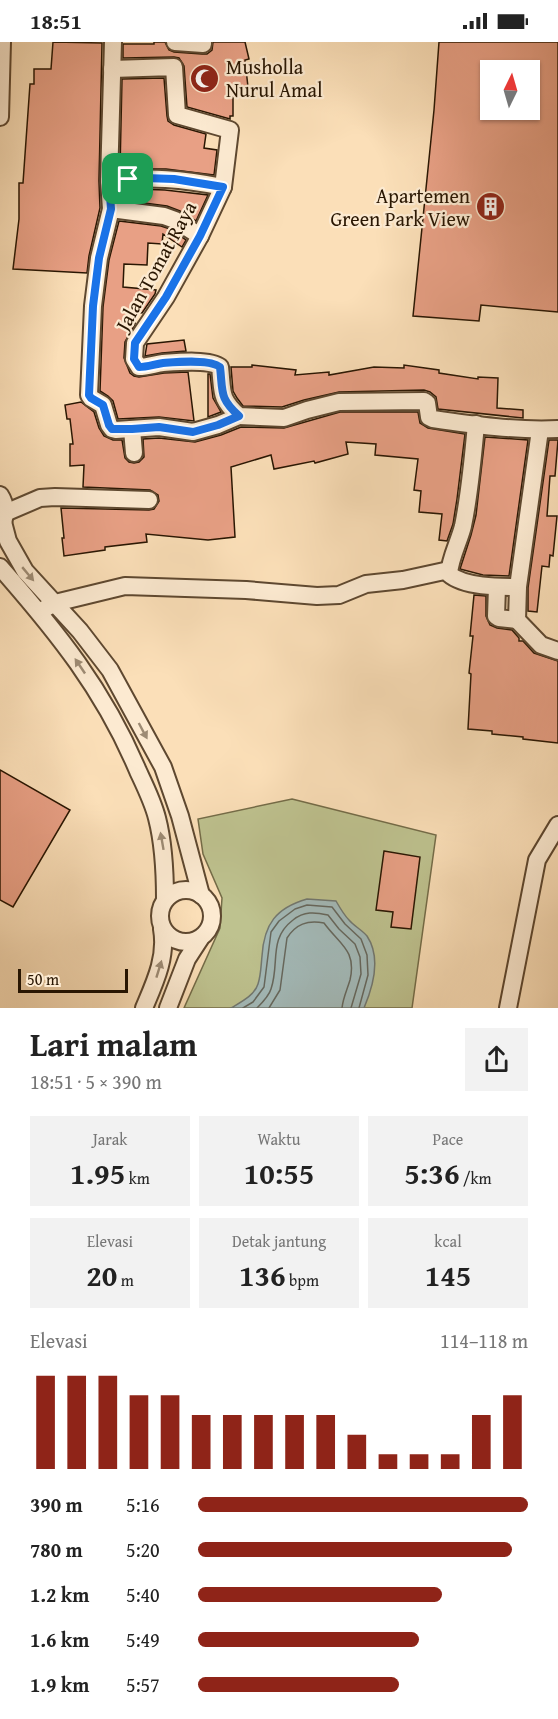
<!DOCTYPE html>
<html lang="id">
<head>
<meta charset="utf-8">
<style>
	:root { --surface:#fff; --page:#f2f2f2; --text:#222; --muted:#767676; --accent:#8f2418 }
	body { margin:0; font-family:"Gentium Book Plus",serif; background:var(--page); color:var(--text); height:100vh; display:flex; flex-direction:column; font-size:22px; white-space:nowrap }
	* { box-sizing:border-box; margin:0 }
	p { font-size:20px; color:var(--muted) }
	.icon { flex:none; width:33px; height:33px; fill:none; stroke:currentColor; stroke-width:2; stroke-linecap:round; stroke-linejoin:round }
	.map { position:relative; height:966px; overflow:hidden }
	.panel { display:flex; flex-direction:column; background:var(--surface); flex:1 }
	.panel>* { flex:none }
	.needle { width:39px; rotate:5deg }
	.controls { position:absolute; left:480px; top:18px; display:grid; gap:12px }
	.controls a { display:grid; place-items:center; width:60px; height:60px; border-radius:0px; background:var(--surface); box-shadow:0 2px 4px #0004; font-size:30px }
	.scale { position:absolute; left:18px; bottom:15px; width:110px; box-sizing:border-box; padding-left:6px; border:3px solid #291602; border-top:0; font-size:16px; line-height:21px; white-space:nowrap; color:#291602; -webkit-text-stroke:4px #fcead1; paint-order:stroke }
	.pin { position:absolute; display:grid; place-items:center; width:51px; height:51px; color:#fff; margin:-26px; border-radius:12px; box-shadow:0 3px 9px #0006 }
	.round { display:grid; place-items:center; flex:none; width:63px; height:63px; border-radius:0px; background:var(--page) }
	.headline { display:flex; align-items:center; justify-content:space-between; height:102px; padding:0 30px }
	h1 { font-size:33px; font-weight:700; line-height:45px }
	.stats { display:grid; grid-template-columns:repeat(3,1fr); gap:9px; height:102px; padding:6px 30px }
	.stats div { display:grid; align-content:center; border-radius:0px; background:var(--page); text-align:center }
	.stats b { font-size:30px; font-weight:700 }
	.stats small { font-size:16px; font-weight:400 }
	.stats p { font-size:16px }
	.chart { height:168px; padding:12px 30px }
	.chart p { display:flex; justify-content:space-between }
	.chart svg { width:100%; height:108px; margin-top:6px; stroke:var(--accent); stroke-width:6 }
	ul { padding:0 30px; list-style:none; font-size:20px }
	li { display:grid; grid-template-columns:96px 72px 1fr; align-items:center; height:45px }
	li i { height:15px; border-radius:8px; background:var(--accent) }
	.status { display:flex; justify-content:space-between; align-items:center; height:42px; padding:0 30px; background:var(--surface); direction:ltr }
	.status svg { height:16px; fill:currentColor }
	.map>svg:first-child { display:block }
</style>
</head>
<body>
<div class="status"><b>18:51</b><svg viewBox="0 0 49 12"><path d="M0 12V9h3v3zM5 12V6h3v6zM10 12V3h3v9zM15 12V0h3v12zM26 1h20v11H26zM47 4h2v5h-2z"/></svg></div>
<div class="map">
<svg width="558" height="966" viewBox="0 0 558 966">
	<rect width="100%" height="100%" fill="#fbdfb8"/>
	<filter id="stains"><feTurbulence type="fractalNoise" baseFrequency=".00333" numOctaves="4"/><feColorMatrix values="0 0 0 0 .2 0 0 0 0 .09 0 0 0 0 .02 0 0 0 .5 -.17"/></filter>
	<radialGradient id="worn" r=".72"><stop offset=".6" stop-color="#630" stop-opacity="0"/><stop offset="1" stop-color="#630" stop-opacity=".3"/></radialGradient>
	<!-- green -->
	<path fill="#bec28f" stroke="#746c48" stroke-width="1.5" d="M292,757L436,793L412,966H184L220,886L222,856L203,812L198,777Z"/>
	<!-- water -->
	<path fill="#a3bab9" stroke="#727870" stroke-width="1.5" d="M307,857L336,859C340,866 344,873 349,878C354,884 362,888 367,894C381,915 373,945 364,966H231C241,960 254,954 258,942C261,933 261,923 262,914C264,882 276,866 307,857Z"/>
	<g fill="none" stroke-linecap="round" stroke-linejoin="round">
		<!-- shore -->
		<g stroke="#66685e" stroke-width="1.5">
			<path d="M243,966L253,960L264,945L271,890L279,879L295,867L307,863L332,865L345,882L361,897L367,913L368,933L359,966"/>
			<path d="M257,966C262,961 269,954 271,947C280,921 268,897 293,878C304,869 315,870 328,873L339,887L355,902L360,915L361,932L351,966"/>
			<path d="M269,966L280,948L287,896C296,882 307,878 324,881C339,902 357,908 350,938C347,948 343,956 342,966"/>
		</g>
	</g>
	<!-- building -->
	<g fill="#e8a085" stroke="#291602" stroke-width="1.5" fill-rule="evenodd">
		<path d="M53,0L102,1L99,139L100,166L89,214L87,231L13,227L19,177V141H23L30,42H34V27H51Z"/>
		<path d="M154,0H165L169,8L174,10L202,12H207L212,8L213,0H245L249,17L245,18L248,45L233,46V74H230V77L187,65L184,24L179,16L174,15L123,16V2H154Z"/>
		<path d="M439,0H558V270L481,263L479,279L413,274L434,68ZM490,28H530V68H490Z"/>
		<path d="M164,36L167,74L168,79L174,83L206,92L204,106L217,108L214,133L166,127H120L122,37Z"/>
		<path d="M138,147L165,148L208,153L196,179L180,169L167,164L121,158L120,148Z"/>
		<path d="M119,179L161,184L170,187L186,198L182,205L163,192L162,202L148,201L147,223L124,222L123,245L156,248L155,252L142,271L136,270L135,282L125,300L124,316L130,331L134,334L139,335L164,331L188,330L194,379L159,375L118,377L113,359L108,354L100,349L103,265L109,218Z"/>
		<path d="M184,298L186,309L162,311L145,314L147,302Z"/>
		<path d="M252,323L296,328L295,333L329,330V333L374,325L404,326V323L439,328V331L478,337V335L498,336L497,366L523,368V376L438,367L436,355L430,350L424,348L339,350L304,358L282,365L243,364L237,356L233,349L231,325H252Z"/>
		<path d="M208,332H210L213,356L221,370L208,375Z"/>
		<path d="M81,360L94,370L99,386L104,394L113,398H122L125,416L129,420L134,421L139,420L144,415L143,397L159,396L195,400L221,393L241,385L284,386L340,370H418L420,381L428,386L465,392L457,457L453,482L447,499L439,498L442,472L419,470L421,449L414,448L418,417L375,413L376,402L346,400L348,412L315,421L314,419L274,427L271,413L231,425L235,495L208,498L146,492L147,500L105,505V508L64,514L62,496H64L61,466L149,468L154,467L159,459L158,453L150,448L83,445L84,423L70,424V402H73L70,377H67L65,363Z"/>
		<path d="M485,395L528,398L509,534L483,533L460,527L471,493L476,473Z"/>
		<path d="M549,398H558L555,434H550L547,474H557L553,514L550,513L549,525L542,524L537,570L528,569V546Z"/>
		<path d="M474,553L486,554V574L490,583L497,586L512,588L519,596V599H523L534,611L558,619V701L523,697V695L492,692V689L468,687L471,632L469,631L473,594H470Z"/>
		<path d="M0,728L70,768L13,865L0,858Z"/>
		<path d="M384,809L420,815L411,887L391,885L393,870L376,868Z"/>
	</g>
	<g fill="none" stroke-linecap="round" stroke-linejoin="round">
		<defs>
			<g id="minor">
				<path d="M175,0L203,2V0"/>
				<path d="M112,27L174,25L177,73L230,88L223,145L200,194L166,255L135,301L134,317L139,325C147,325 155,322 163,321C177,320 210,317 220,325C223,350 219,356 239,374L284,376L307,368L339,360L424,359L427,361L429,375L433,377C474,383 516,389 558,387"/>
				<path d="M0,75L2,0"/>
				<path d="M109,139C149,134 183,137 223,145"/>
				<path d="M111,167L109,139L113,0"/>
				<path d="M200,194L175,178L164,174L111,167L99,216L93,264L89,353L91,356L103,363L109,383L112,387L116,388L159,385L193,390L218,383L239,374"/>
				<path d="M476,382C473,416 470,450 463,484C459,500 450,516 449,532C464,545 499,545 518,545L517,578L541,603L558,609"/>
				<path d="M132,387L134,411"/>
				<path d="M0,453C6,462 6,471 3,481"/>
				<path d="M5,471L40,456L55,455L149,458"/>
				<path d="M3,480L8,499L25,529L80,589L110,628L163,725L180,774L201,853"/>
				<path d="M0,525C57,590 104,648 138,729C145,744 153,760 157,776C164,803 165,830 165,857"/>
				<path d="M497,545L496,574L499,576L517,578"/>
				<path d="M518,545L540,388"/>
				<path d="M39,570L55,561L125,544L246,548L317,554L339,553L366,542L403,538L449,528"/>
				<circle cx="186" cy="874" r="26"/>
				<path d="M144,966C155,940 167,915 162,887"/>
				<path d="M168,966L187,917L200,897"/>
				<path d="M508,966L537,818L558,783"/>
			</g>
		</defs>
		<!-- minor casing -->
		<use href="#minor" stroke="#5e4830" stroke-width="20"/>
		<!-- minor -->
		<use href="#minor" stroke="#fcead1" stroke-width="16"/>
	</g>
	<!-- one-way arrows -->
	<defs><path id="oneway-solid" d="M-6-.8H1V-3.2L6.5 0L1 3.2V.8H-6Z" transform="scale(1.5)"/></defs>
	<g fill="#9d8b74">
		<use href="#oneway-solid" transform="translate(28 532) rotate(50)"/>
		<use href="#oneway-solid" transform="translate(80 624) rotate(-124)"/>
		<use href="#oneway-solid" transform="translate(143 689) rotate(62)"/>
		<use href="#oneway-solid" transform="translate(162 799) rotate(-100)"/>
		<use href="#oneway-solid" transform="translate(159 927) rotate(-73)"/>
	</g>
	<g fill="none" stroke-linecap="round" stroke-linejoin="round">
		<defs>
			<path id="route" d="M145,136L174,137L223,145L200,194L166,255L135,301L134,317L139,325C147,325 155,322 163,321C177,320 210,317 220,325C223,350 219,356 239,374L218,383L193,390L159,385L132,387H112L109,383L103,363L91,356L89,353L93,264L99,216L111,167L109,139Z"/>
		</defs>
		<!-- route casing -->
		<use href="#route" stroke="#fff" stroke-width="12"/>
		<!-- route -->
		<use href="#route" stroke="#1a73e8" stroke-width="8"/>
	</g>
	<!-- icons -->
	<defs>
		<symbol id="mosque-disc" viewBox="-11 -11 22 22"><circle r="9.5" fill="#8f2418" stroke="#fcead1"/><path d="M3.5-4.9A6 6 0 1 0 3.5 4.9A5 5 0 1 1 3.5-4.9Z" fill="#fff"/></symbol>
		<symbol id="building-disc" viewBox="-11 -11 22 22"><circle r="9.5" fill="#8f2418" stroke="#fcead1"/><path d="M-4-6H4V6H1V3H-1V6H-4ZM-2.5-4.3h1.7v1.8h-1.7ZM.8-4.3h1.7v1.8H.8ZM-2.5-1h1.7V.8h-1.7ZM.8-1h1.7V.8H.8Z" fill="#fff"/></symbol>
	</defs>
	<g fill-rule="evenodd">
		<use href="#mosque-disc" x="188" y="20" width="33" height="33"/>
		<use href="#building-disc" x="474" y="148" width="33" height="33"/>
	</g>
	<g text-anchor="middle" stroke-width="4.5" stroke-linejoin="round" paint-order="stroke">
		<!-- poi labels -->
		<g font-size="20" fill="#291602" stroke="#fcead1" text-anchor="start">
			<text x="226" y="32">Musholla<tspan x="226" dy="23">Nurul Amal</tspan></text>
			<text x="470" y="161" text-anchor="end">Apartemen<tspan x="470" dy="23">Green Park View</tspan></text>
		</g>
		<!-- street labels -->
		<g font-size="20" fill="#291602" stroke="#fcead1">
			<text transform="translate(156 224) rotate(-61)" y="7">Jalan Tomat Raya</text>
		</g>
	</g>
	<rect width="100%" height="100%" filter="url(#stains)"/>
	<rect width="100%" height="100%" fill="url(#worn)"/>
</svg>
<div class="controls">
<a><svg class="needle" viewBox="-14 -14 28 28"><path d="M0-13l5 13h-10z" fill="#e53935"/><path d="M0 13l5-13h-10z" fill="#767676"/></svg></a>
</div>
<div class="scale">50 m</div>
<div class="pin" style="left:128px;top:137px;background:#1e9e55"><svg class="icon" aria-label="arrive" viewBox="0 0 24 24"><path d="M6 21V4h12l-3 4 3 4H6"/></svg></div>
</div>
<section class="panel">
<div class="headline"><div><h1>Lari malam</h1><p>18:51 · 5 × 390 m</p></div><a class="round"><svg class="icon" aria-label="share" viewBox="0 0 24 24"><path d="M12 15V3M7 8l5-5 5 5M5 13v7h14v-7"/></svg></a></div>
<div class="stats">
<div><p>Jarak</p><b>1.95<small> km</small></b></div>
<div><p>Waktu</p><b>10:55</b></div>
<div><p>Pace</p><b>5:36<small> /km</small></b></div>
</div>
<div class="stats">
<div><p>Elevasi</p><b>20<small> m</small></b></div>
<div><p>Detak jantung</p><b>136<small> bpm</small></b></div>
<div><p>kcal</p><b>145</b></div>
</div>
<div class="chart"><p><span>Elevasi</span>114–118 m</p>
<svg viewBox="0 0 160 44" preserveAspectRatio="none"><path d="M5 44V6M15 44V6M25 44V6M35 44V14M45 44V14M55 44V22M65 44V22M75 44V22M85 44V22M95 44V22M105 44V30M115 44V38M125 44V38M135 44V38M145 44V22M155 44V14"/></svg>
</div>
<ul>
<li><b>390 m</b>5:16<i style="width:100%"></i></li>
<li><b>780 m</b>5:20<i style="width:95%"></i></li>
<li><b>1.2 km</b>5:40<i style="width:74%"></i></li>
<li><b>1.6 km</b>5:49<i style="width:67%"></i></li>
<li><b>1.9 km</b>5:57<i style="width:61%"></i></li>
</ul>
</section>
</body>
</html>
